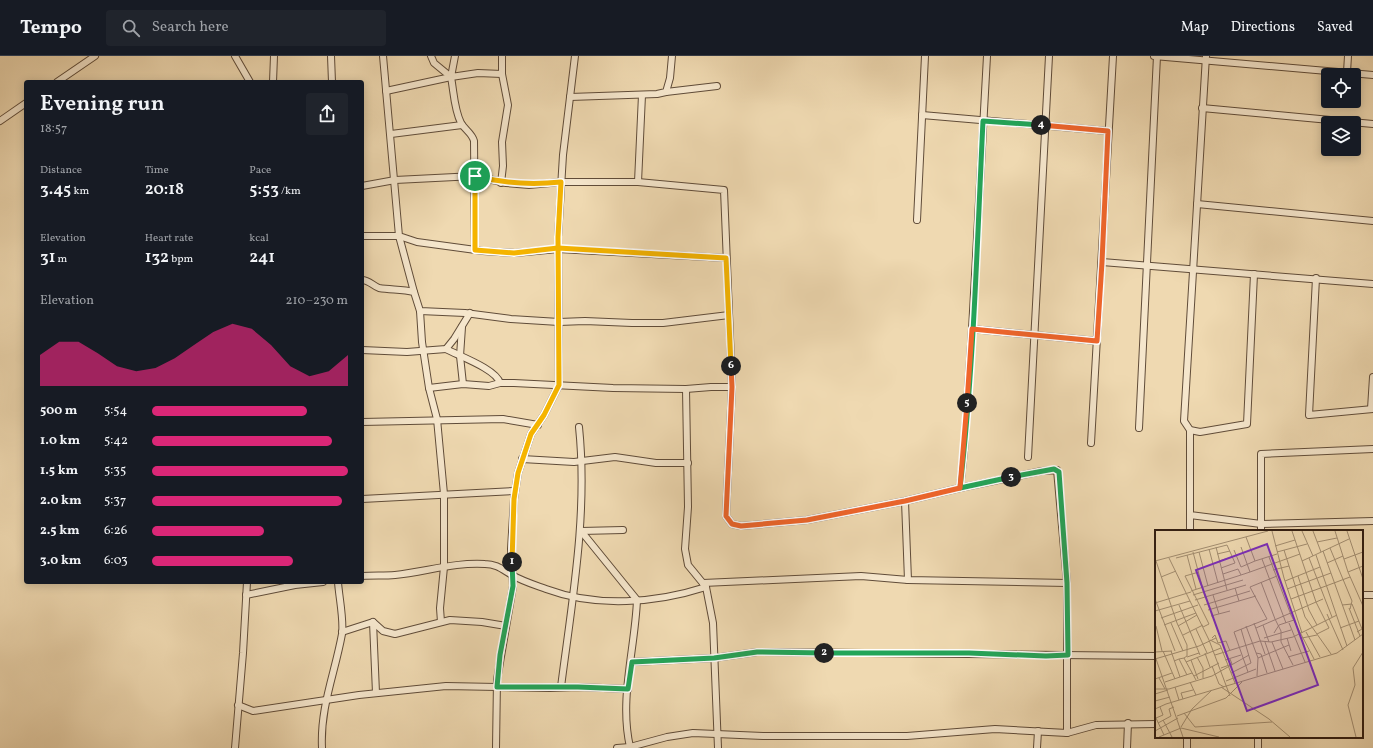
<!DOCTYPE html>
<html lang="en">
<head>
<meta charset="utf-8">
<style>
	:root { --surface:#171b24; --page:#20242c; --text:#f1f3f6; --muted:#9ea1a6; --line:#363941; --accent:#db2777 }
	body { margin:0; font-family:Vollkorn,serif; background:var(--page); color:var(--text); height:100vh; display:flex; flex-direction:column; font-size:15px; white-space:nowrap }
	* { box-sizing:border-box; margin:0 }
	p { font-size:13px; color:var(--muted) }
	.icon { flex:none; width:22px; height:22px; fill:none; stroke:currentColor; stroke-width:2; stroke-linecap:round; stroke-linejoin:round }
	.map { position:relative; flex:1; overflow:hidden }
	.details { position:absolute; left:24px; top:24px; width:340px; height:504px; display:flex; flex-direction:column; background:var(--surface); border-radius:4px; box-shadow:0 2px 10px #0003 }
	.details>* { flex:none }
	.fabs { position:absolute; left:1321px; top:12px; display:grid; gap:8px }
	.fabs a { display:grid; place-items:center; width:40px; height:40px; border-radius:4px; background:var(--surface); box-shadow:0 2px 10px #0003; font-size:20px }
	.pin { position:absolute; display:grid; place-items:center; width:34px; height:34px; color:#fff; margin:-17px; border:2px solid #fff; border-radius:50%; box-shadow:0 1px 4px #0007 }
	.km { position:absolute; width:20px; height:20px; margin:-10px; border-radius:50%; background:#222; color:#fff; font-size:11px; line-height:20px; text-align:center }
	.round { display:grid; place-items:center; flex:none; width:42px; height:42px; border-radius:4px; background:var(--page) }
	.summary { display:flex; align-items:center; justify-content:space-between; height:68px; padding:0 16px }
	h1 { font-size:22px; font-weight:600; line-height:30px }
	.figures { display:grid; grid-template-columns:repeat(3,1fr); gap:6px; height:68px; padding:4px 16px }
	.figures div { display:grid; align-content:center }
	.figures b { font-size:17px; font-weight:600 }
	.figures small { font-size:11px; font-weight:400 }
	.figures p { font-size:11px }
	.chart { height:112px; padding:8px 16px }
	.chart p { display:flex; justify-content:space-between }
	.chart svg { width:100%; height:72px; margin-top:4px; fill:var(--accent); opacity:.7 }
	ul { padding:0 16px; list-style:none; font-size:13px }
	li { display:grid; grid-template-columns:64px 48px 1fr; align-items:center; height:30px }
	li i { height:10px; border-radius:5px; background:var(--accent) }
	header { display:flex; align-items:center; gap:24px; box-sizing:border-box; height:56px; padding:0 20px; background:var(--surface); border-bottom:1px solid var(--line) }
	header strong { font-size:19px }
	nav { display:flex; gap:22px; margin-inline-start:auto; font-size:14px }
	.search { width:280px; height:36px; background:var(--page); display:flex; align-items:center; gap:10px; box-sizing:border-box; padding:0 14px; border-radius:4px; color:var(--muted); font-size:15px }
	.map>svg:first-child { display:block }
</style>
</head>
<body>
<header>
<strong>Tempo</strong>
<div class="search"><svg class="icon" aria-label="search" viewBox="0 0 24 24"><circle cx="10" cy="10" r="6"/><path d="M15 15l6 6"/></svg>Search here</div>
<nav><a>Map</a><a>Directions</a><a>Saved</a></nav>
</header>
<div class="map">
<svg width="1373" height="692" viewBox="0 0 1373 692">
	<rect width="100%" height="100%" fill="#efd9b1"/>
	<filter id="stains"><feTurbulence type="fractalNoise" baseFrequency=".005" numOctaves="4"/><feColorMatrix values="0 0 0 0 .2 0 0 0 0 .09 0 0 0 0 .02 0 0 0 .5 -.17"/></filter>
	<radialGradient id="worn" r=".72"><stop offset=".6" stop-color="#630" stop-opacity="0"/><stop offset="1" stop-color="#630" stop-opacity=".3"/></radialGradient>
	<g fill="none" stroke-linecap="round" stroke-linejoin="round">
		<defs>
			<g id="minor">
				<path d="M235,0L250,26"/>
				<path d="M331,0L332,26"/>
				<path d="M383,0L399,180L417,186L483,195L515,197L558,193L726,202"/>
				<path d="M431,0L434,7L451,21C454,37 454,53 461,67C465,74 472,77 474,85L475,193"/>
				<path d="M455,0L451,21L478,17L502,18"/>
				<path d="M1154,0L1373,19"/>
				<path d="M1206,0L1184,365L1190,374L1200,376L1247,368L1254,218"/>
				<path d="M1347,16L1348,0"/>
				<path d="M57,26L95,0"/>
				<path d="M273,26L274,0"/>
				<path d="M386,35L451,21"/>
				<path d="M666,36L717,30"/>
				<path d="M570,41L657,38L666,36L670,22L672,0"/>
				<path d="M1202,52L1373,68"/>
				<path d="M922,59L1108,75"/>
				<path d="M0,65L26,47"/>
				<path d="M391,78L462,69"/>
				<path d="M638,126L642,39"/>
				<path d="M501,127L503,110L502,86L508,49L502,18V0"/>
				<path d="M362,130L395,124L475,120L506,127L529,129L561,126H638L724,134L732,331L726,460L732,468L741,470L807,464L905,445L960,432L1042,415L1057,414L1067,527V677"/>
				<path d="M1197,148L1373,165"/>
				<path d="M917,164L925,0"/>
				<path d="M362,180H399L414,236"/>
				<path d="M1102,206L1373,228"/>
				<path d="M1316,222L1309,359L1373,353"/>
				<path d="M362,224C369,224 373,230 379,232C391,234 402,233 414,236L420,255L465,257L511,263L559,266L585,265L632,267H663L729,259"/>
				<path d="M420,255L422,286L429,332L437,363L444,438V511L440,552L441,566"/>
				<path d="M462,271L460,300L463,328"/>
				<path d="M972,273L1097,285"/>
				<path d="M446,293C459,300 496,313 500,327"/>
				<path d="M362,294L407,296L446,293L454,283L470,257"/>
				<path d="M429,332L463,328L489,330L500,327H514L613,332L686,333L711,331H732"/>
				<path d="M686,333L688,451L685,493L688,509L706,531L713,567L718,692"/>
				<path d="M1371,353L1373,321"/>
				<path d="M362,366L503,363L538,369"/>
				<path d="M1139,372L1157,0"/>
				<path d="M1190,374V459L1261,468L1373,465"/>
				<path d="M1091,387L1113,0"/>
				<path d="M1028,401L1049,0"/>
				<path d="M522,403L574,406L615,401L656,407H688"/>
				<path d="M960,432L964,395L972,273L987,0"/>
				<path d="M362,443L515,435"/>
				<path d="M905,445L908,524"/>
				<path d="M1190,459V475"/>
				<path d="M581,475L637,544C635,593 619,643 630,691"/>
				<path d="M581,475L623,474"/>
				<path d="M1261,475V398L1373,393"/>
				<path d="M362,520C373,519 384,520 395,519C425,516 455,506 485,508C497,508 503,514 512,519C522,525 535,529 546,533C597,552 656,547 706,531"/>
				<path d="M703,527L861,520L908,524L1067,527"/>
				<path d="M246,539L295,529L323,526"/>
				<path d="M1362,539H1373"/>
				<path d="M373,566L383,575L395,578L450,564L482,566L506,570"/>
				<path d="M342,576L373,566L376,637"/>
				<path d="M632,606L714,602L757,596L1156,600"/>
				<path d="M561,631C572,545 588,458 579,371"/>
				<path d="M238,649L253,655L359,639L446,630L550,632L578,631L628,633"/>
				<path d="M1258,681V692"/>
				<path d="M235,692L243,597L247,526"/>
				<path d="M322,692C320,651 335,617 342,578C344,564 339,541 338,526"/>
				<path d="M496,692L497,624L513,530L511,493L514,443L518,417L531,378L544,359L559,329L558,181L563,99L575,0"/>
				<path d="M617,692L630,691L667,681L693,677L763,680H907L995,673L1067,677L1096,669L1156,668"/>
				<path d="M1037,692L1038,675"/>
				<path d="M1127,692L1128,667"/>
				<path d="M1187,692V681"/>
			</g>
		</defs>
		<!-- minor casing -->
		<use href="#minor" stroke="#604c39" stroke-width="8"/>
		<!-- minor -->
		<use href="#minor" stroke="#f5e6cc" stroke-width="6"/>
	</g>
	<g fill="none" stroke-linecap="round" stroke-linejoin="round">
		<defs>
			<path id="split-1" d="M475,120C505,128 531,129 561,126L558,181L559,329L544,359L531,378L518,417L514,443L512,506"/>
			<path id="split-2" d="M512,506L513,530L500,599L497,631H578L628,633L632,606L714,602L757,596L824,597"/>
			<path id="split-3" d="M824,597H969L1046,600L1068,599L1067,527L1059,416L1054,413L1011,421"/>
			<path id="split-4" d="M1011,421L960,432C974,310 977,187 983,65L1041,69"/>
			<path id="split-5" d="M967,347L972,273L1097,285L1102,206L1108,75L1041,69"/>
			<path id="split-6" d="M731,310L732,331L726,460L732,468L741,470L807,464L905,445L960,432L967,347"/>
			<path id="split-7" d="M475,120V194L514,197L558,192L726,202L731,310"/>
		</defs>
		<!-- split-1 casing -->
		<use href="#split-1" stroke="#fff" stroke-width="8"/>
		<!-- split-2 casing -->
		<use href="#split-2" stroke="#fff" stroke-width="8"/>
		<!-- split-3 casing -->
		<use href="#split-3" stroke="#fff" stroke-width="8"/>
		<!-- split-4 casing -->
		<use href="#split-4" stroke="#fff" stroke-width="8"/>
		<!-- split-5 casing -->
		<use href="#split-5" stroke="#fff" stroke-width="8"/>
		<!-- split-6 casing -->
		<use href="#split-6" stroke="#fff" stroke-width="8"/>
		<!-- split-7 casing -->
		<use href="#split-7" stroke="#fff" stroke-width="8"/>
		<!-- split-1 -->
		<use href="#split-1" stroke="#f5b400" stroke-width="5"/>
		<!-- split-2 -->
		<use href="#split-2" stroke="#22a559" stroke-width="5"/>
		<!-- split-3 -->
		<use href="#split-3" stroke="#22a559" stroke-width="5"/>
		<!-- split-4 -->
		<use href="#split-4" stroke="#22a559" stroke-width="5"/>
		<!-- split-5 -->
		<use href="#split-5" stroke="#f0652b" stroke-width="5"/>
		<!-- split-6 -->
		<use href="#split-6" stroke="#f0652b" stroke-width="5"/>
		<!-- split-7 -->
		<use href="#split-7" stroke="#f5b400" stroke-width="5"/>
	</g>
	<!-- overview -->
	<g transform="translate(1155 474)">
		<rect width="208" height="208" fill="#efd9b1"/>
		<path fill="none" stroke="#a38e71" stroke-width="1" d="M117,1L129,48L147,103M137,1L161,72L174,98M147,1L158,26M158,1L166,22M180,1L193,42L208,76M192,1L208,49M91,7L100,31L122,24M162,12L182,8M120,16L140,10M61,17L72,60M175,18L197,71L195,79M54,19L63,53M79,20L86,37L100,31M129,20L150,87L176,124M168,21L200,110M38,22L50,67M44,22L53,56M122,22L152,14M62,24L75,21M32,25L41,59M161,25L192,116M114,27L136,85L159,129M14,28L54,110L75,166M21,28L72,15L80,33L66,38M154,28L177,87M107,29L131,93M189,29L208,22M0,31L113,1M1,31L22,93L32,115V126L29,128M64,31L77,27M147,31L194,9M172,33L188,26M118,40L134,36M44,42L30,46L54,94L48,97M95,42L145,24M193,42L208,36M86,45L95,42L86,17M143,46L154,80L162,95M6,47L21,41M130,51L165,37M106,52L120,89M80,58L84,71M132,59L176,43M36,61L86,45L83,39L68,44M38,65L88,50M58,65L64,84M0,69L20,121M136,69L195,47M40,70L91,55M0,73L36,62M24,75L45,125M49,75L95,61M187,75L197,74L207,99L202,102M194,78L205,106M53,80L101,66M0,81L35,71M172,84L188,120M56,86L75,81M6,88L43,75M120,89L126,101V112L138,135M16,93L28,121M99,93L110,124M134,93L150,132M9,95L41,83M108,95L114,112M1,96L7,121M23,96L42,85M91,96L103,128L102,146M101,98L168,69M185,98L204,91M41,99L52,123M151,102L165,127M119,103L124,95L139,90M162,104L174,98M28,105L48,95M57,108L60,105L63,113L71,111L75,121M109,108L136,100M132,108L136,121M147,108L162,105M55,110L65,115L80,153M110,112L120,141M117,112L128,139M8,121L20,149M16,121L25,147M0,122L17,121M50,123L55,137M101,123L106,124L112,143M60,125L105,111L116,112L138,107L182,85M0,126L28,207M32,127L44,123M42,127L48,138V148M133,127L154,121M103,128L134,115M0,129L44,116L61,108M24,129L29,128L41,150M36,130L43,149M70,130L86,125M19,131L24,129L32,145M31,132L66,118M57,136L64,154L69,157M66,138L77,134L75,129M93,142L79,102L112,89L95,57L122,46M76,143L96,133L86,99M39,146L64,133M4,148L10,159M0,149L17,143M71,151L101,139M10,152L37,143M35,152L41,165M20,157L24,170M66,157L114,189L135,207M0,159H14L57,146L94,125M0,164L13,160M28,169L26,163L38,160M0,171L15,167M0,179L11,174L182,123L208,104M29,183L40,197L117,192M0,186L9,205M22,186L71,168L87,152M1,188L8,185L5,177M8,190L17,207M3,193L16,186L14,179L19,177M26,197L37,179L57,160M0,201L23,188M4,207L26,198L64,207M201,207L193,175L200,155L198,138L208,122"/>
		<path fill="#7b2cbf" fill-opacity="0.15" stroke="#7b2cbf" stroke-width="2" d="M112,14L163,155L92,181L41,40Z"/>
		<rect width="208" height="208" fill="none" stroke="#311d11" stroke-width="2"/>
	</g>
	<rect width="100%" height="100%" filter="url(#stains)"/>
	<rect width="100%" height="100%" fill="url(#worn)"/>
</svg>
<div class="fabs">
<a><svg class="icon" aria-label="locate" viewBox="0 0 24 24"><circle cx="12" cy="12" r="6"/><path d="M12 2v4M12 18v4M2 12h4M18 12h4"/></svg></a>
<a><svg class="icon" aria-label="layers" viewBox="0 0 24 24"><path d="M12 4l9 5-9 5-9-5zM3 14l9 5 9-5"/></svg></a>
</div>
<div class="pin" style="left:475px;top:120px;background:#1e9e55"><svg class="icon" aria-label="arrive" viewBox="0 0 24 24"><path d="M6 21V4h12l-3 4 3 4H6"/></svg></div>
<b class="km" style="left:512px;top:506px">1</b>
<b class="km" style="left:824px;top:597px">2</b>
<b class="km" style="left:1011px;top:421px">3</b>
<b class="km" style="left:1041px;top:69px">4</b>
<b class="km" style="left:967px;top:347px">5</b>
<b class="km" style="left:731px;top:310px">6</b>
<section class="details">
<div class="summary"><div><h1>Evening run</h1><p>18:57</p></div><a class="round"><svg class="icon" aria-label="share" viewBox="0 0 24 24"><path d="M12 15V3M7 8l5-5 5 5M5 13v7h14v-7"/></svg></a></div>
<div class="figures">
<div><p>Distance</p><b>3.45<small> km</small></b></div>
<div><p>Time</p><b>20:18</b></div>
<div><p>Pace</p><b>5:53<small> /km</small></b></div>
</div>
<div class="figures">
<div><p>Elevation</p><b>31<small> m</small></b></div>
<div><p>Heart rate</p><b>132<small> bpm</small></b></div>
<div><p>kcal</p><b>241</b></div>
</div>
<div class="chart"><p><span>Elevation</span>210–230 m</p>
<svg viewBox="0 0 160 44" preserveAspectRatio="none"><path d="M0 44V25L10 17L20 17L30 24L40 32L50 35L60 33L70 27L80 19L90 11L100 6L110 9L120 19L130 32L140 38L150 35L160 25V44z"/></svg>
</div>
<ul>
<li><b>500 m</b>5:54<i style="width:79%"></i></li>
<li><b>1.0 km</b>5:42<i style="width:92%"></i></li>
<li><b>1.5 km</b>5:35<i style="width:100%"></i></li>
<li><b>2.0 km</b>5:37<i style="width:97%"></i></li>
<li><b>2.5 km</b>6:26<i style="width:57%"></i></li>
<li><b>3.0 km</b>6:03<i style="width:72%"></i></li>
</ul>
</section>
</div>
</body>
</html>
